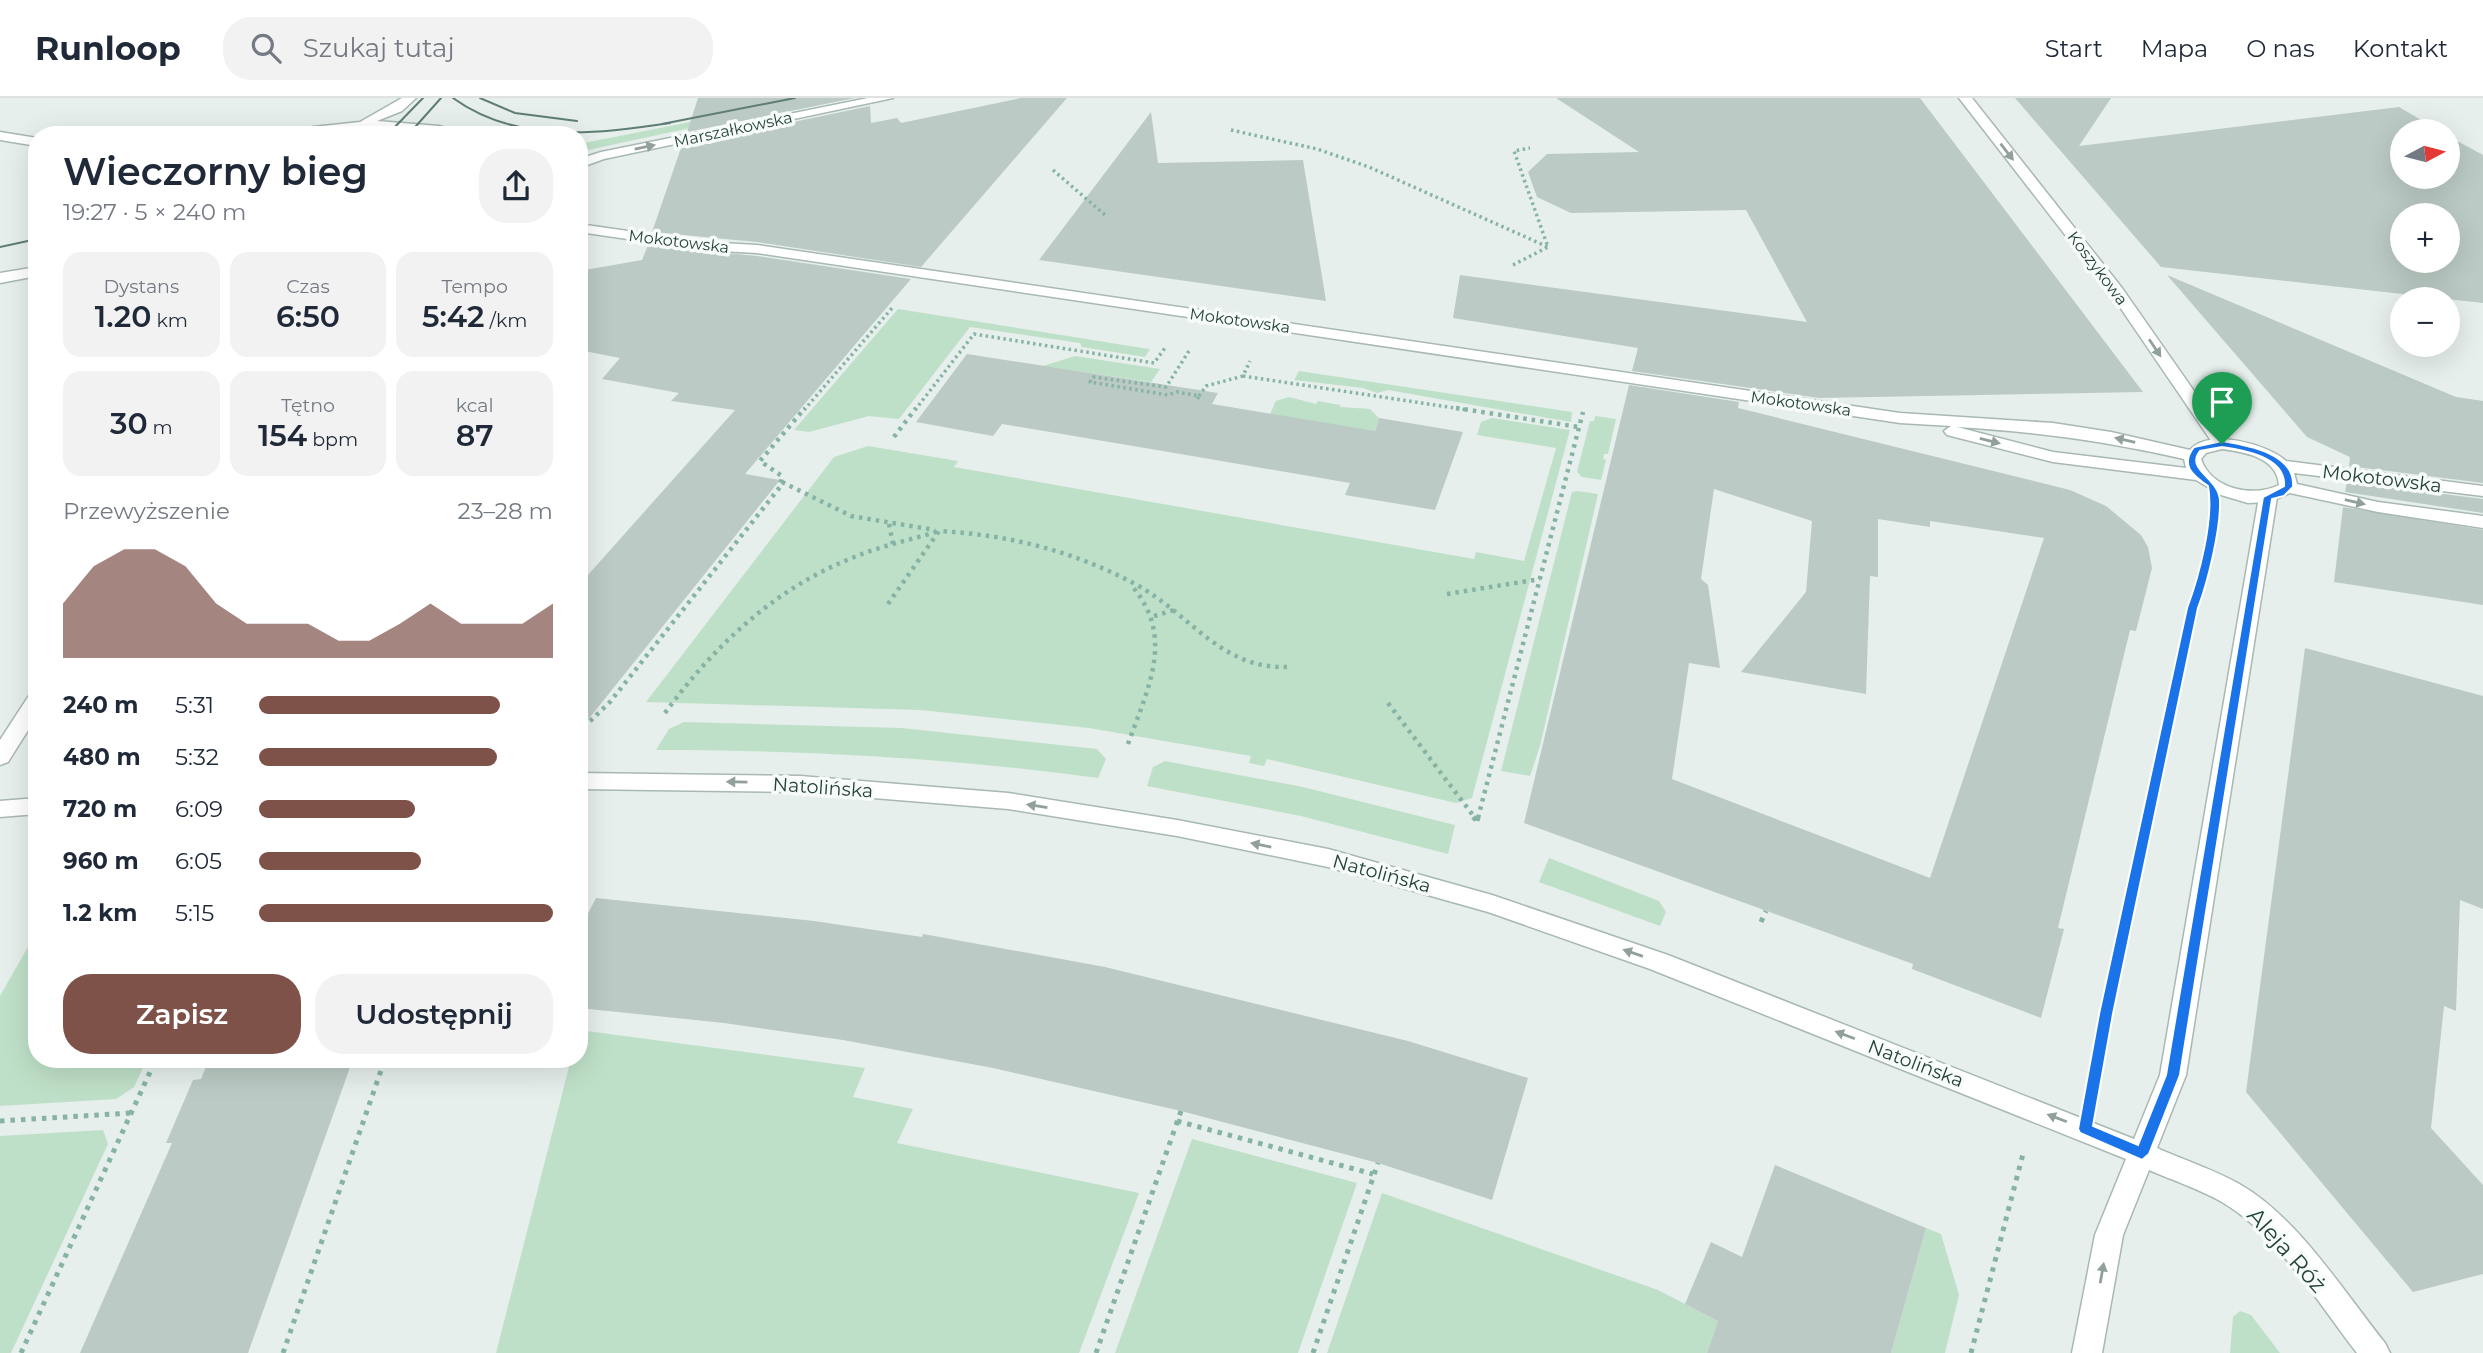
<!DOCTYPE html>
<html lang="pl">
<head>
<meta charset="utf-8">
<style>
	:root { --surface:#fff; --page:#f2f2f3; --text:#1f2937; --muted:#747a83; --line:#e0e1e3; --accent:#7f5249 }
	body { margin:0; font-family:Montserrat,sans-serif; background:var(--page); color:var(--text); height:100vh; display:flex; flex-direction:column; font-size:26px; white-space:nowrap }
	* { box-sizing:border-box; margin:0 }
	p { font-size:23px; color:var(--muted) }
	.icon { flex:none; width:38px; height:38px; fill:none; stroke:currentColor; stroke-width:2; stroke-linecap:round; stroke-linejoin:round }
	.map { position:relative; flex:1; overflow:hidden }
	.side { position:absolute; left:28px; top:28px; width:560px; height:942px; display:flex; flex-direction:column; background:var(--surface); border-radius:28px; box-shadow:0 7px 28px #0002 }
	.side>* { flex:none }
	.needle { width:46px; rotate:83deg }
	.tools { position:absolute; left:2390px; top:21px; display:grid; gap:14px }
	.tools a { display:grid; place-items:center; width:70px; height:70px; border-radius:50%; background:var(--surface); box-shadow:0 7px 28px #0002; font-size:35px }
	.pin { position:absolute; display:grid; place-items:center; width:60px; height:60px; color:#fff; margin:-72px -30px; border-radius:50% 50% 50% 0; rotate:-45deg; box-shadow:0 0 7px #0007 }
	.pin .icon { rotate:45deg }
	.round { display:grid; place-items:center; flex:none; width:74px; height:74px; border-radius:28px; background:var(--page) }
	.summary { display:flex; align-items:center; justify-content:space-between; height:119px; padding:0 35px }
	h1 { font-size:38px; font-weight:600; line-height:52px }
	.stats { display:grid; grid-template-columns:repeat(3,1fr); gap:10px; height:119px; padding:7px 35px }
	.stats div { display:grid; align-content:center; border-radius:18px; background:var(--page); text-align:center }
	.stats b { font-size:30px; font-weight:600 }
	.stats small { font-size:19px; font-weight:400 }
	.stats p { font-size:19px }
	.chart { height:196px; padding:14px 35px }
	.chart p { display:flex; justify-content:space-between }
	.chart svg { width:100%; height:126px; margin-top:7px; fill:var(--accent); opacity:.7 }
	.primary-button { display:flex; gap:14px; margin-top:auto; padding:14px 35px }
	.primary-button a { flex:1; height:80px; border-radius:28px; background:var(--accent); color:#fff; font-size:28px; font-weight:600; line-height:80px; text-align:center }
	.primary-button a+a { background:var(--page); color:var(--text) }
	ul { padding:0 35px; list-style:none; font-size:23px }
	li { display:grid; grid-template-columns:112px 84px 1fr; align-items:center; height:52px }
	li i { height:18px; border-radius:9px; background:var(--accent) }
	header { display:flex; align-items:center; gap:42px; box-sizing:border-box; height:98px; padding:0 35px; background:var(--surface); border-bottom:2px solid var(--line) }
	header strong { font-size:33px }
	nav { display:flex; gap:38px; margin-inline-start:auto; font-size:24px }
	.search { width:490px; height:63px; background:var(--page); display:flex; align-items:center; gap:18px; box-sizing:border-box; padding:0 24px; border-radius:28px; color:var(--muted); font-size:26px }
	.map>svg:first-child { display:block }
</style>
</head>
<body>
<header>
<strong>Runloop</strong>
<div class="search"><svg class="icon" aria-label="search" viewBox="0 0 24 24"><circle cx="10" cy="10" r="6"/><path d="M15 15l6 6"/></svg>Szukaj tutaj</div>
<nav><a>Start</a><a>Mapa</a><a>O nas</a><a>Kontakt</a></nav>
</header>
<div class="map">
<svg width="2483" height="1255" viewBox="0 0 2483 1255">
	<rect width="100%" height="100%" fill="#e6efeb"/>
	<!-- green -->
	<g fill="#bfe0c8">
		<path d="M695,23L699,28L579,54V46Z"/>
		<path d="M898,211L1149,251H1150L1145,259L1082,249L1080,245L970,229L899,321L869,318L809,334L794,332Z"/>
		<path d="M1075,258L1160,271L1151,284L1043,268Z"/>
		<path d="M1299,273L1572,314L1571,324L1388,292L1377,295L1363,290L1294,282Z"/>
		<path d="M1289,299L1316,306L1318,303L1340,307V309L1370,311L1379,320L1374,335L1270,316L1276,303Z"/>
		<path d="M1595,318L1616,321L1608,356H1604L1603,361L1606,362L1601,382L1582,379L1577,374L1590,323H1594Z"/>
		<path d="M1492,320L1570,332L1472,700L1456,705L1267,661L1264,668L1249,665L1251,658L1089,630L921,612L646,604L834,359L868,348L958,363L954,369L1474,461L1476,454L1524,463L1556,350L1477,337L1481,324Z"/>
		<path d="M1577,393L1598,396L1540,648L1530,678L1501,673L1572,394Z"/>
		<path d="M684,624L902,630L1097,651L1106,661L1098,680C951,660 804,652 656,652L669,631Z"/>
		<path d="M1165,663L1303,689L1455,727L1448,756L1301,718L1147,688L1153,669Z"/>
		<path d="M1549,760L1659,803L1666,814L1660,828L1539,784Z"/>
		<path d="M37,833V961H147L134,989L116,1001L0,1008V898Z"/>
		<path d="M579,932L865,970L853,999L913,1011L897,1045L1139,1095L1079,1255H496L571,961H579Z"/>
		<path d="M103,1032L108,1046L11,1255H0V1038Z"/>
		<path d="M1192,1041L1357,1085L1298,1255H1115Z"/>
		<path d="M1382,1095L1658,1192L1718,1223L1707,1255H1327Z"/>
		<path d="M1926,1130L1941,1136L1959,1197L1945,1255H1891Z"/>
		<path d="M2240,1213L2251,1217L2280,1255H2230L2233,1219Z"/>
	</g>
	<!-- building -->
	<g fill="#bbcac4" fill-rule="evenodd">
		<path d="M698,0H855L687,34Z"/>
		<path d="M1021,0H1067L921,169L757,144L652,134L682,47L870,8L871,25L897,20L901,25Z"/>
		<path d="M1556,0H1920L2143,294L1819,300L1632,273L1638,250L1453,220L1460,177L1807,224L1746,112L1571,115L1537,99L1528,74L1547,56L1639,54Z"/>
		<path d="M2015,0H2111L2079,48L2399,9L2440,33H2403V79H2448V38L2483,57V205L2161,169ZM2403,117H2448V163H2403Z"/>
		<path d="M1151,14L1158,65L1303,62L1326,203L1039,162Z"/>
		<path d="M648,147L757,158L911,181L745,376L780,382L579,633V487L735,312L671,303L679,295L602,281L620,260L579,252V173L642,162Z"/>
		<path d="M2167,177L2456,299L2483,303V385L2349,368L2350,359L2307,339Z"/>
		<path d="M967,256L1218,295L1212,306L1375,333L1379,320L1463,334L1435,412L1345,397L1350,385L1204,360L1002,326L993,338L916,324Z"/>
		<path d="M1629,287L1739,304L1738,310L2070,392L2106,408L2141,437L2148,449L2152,470L2136,533L2130,532L2058,830L2064,831L2041,920L1912,871L1913,866L1524,725ZM1714,391L1812,423L1806,494L1741,574L1866,596L1870,478L1878,479V421L1930,429V423L2044,440L1930,780L1672,681L1689,565L1720,570L1708,487L1701,481Z"/>
		<path d="M2347,384L2483,401V415L2345,394Z"/>
		<path d="M2343,409L2483,432V507L2334,484Z"/>
		<path d="M2305,550L2483,598V811L2460,802L2456,913L2444,908L2431,1030L2483,1087V1176L2413,1194L2246,994Z"/>
		<path d="M596,800L814,823L922,839L923,836L1105,869L1408,943L1528,980L1492,1102L1378,1065L1181,1013L993,970L843,942L724,925L579,910V833Z"/>
		<path d="M209,961H353L248,1255H80L172,1045H166L193,982L201,981Z"/>
		<path d="M1775,1067L1926,1130L1891,1255H1707L1718,1223L1685,1206L1711,1144L1742,1159Z"/>
	</g>
	<g fill="none" stroke-linecap="round" stroke-linejoin="round">
		<defs>
			<g id="minor">
				<path d="M1959,0H1972L2122,190L2231,346L2228,350H2216L2111,196Z"/>
				<path d="M0,34L37,40V48L0,42Z"/>
				<path d="M2268,394L2277,399L2186,977L2157,1050C2184,1062 2215,1072 2241,1087C2298,1120 2344,1194 2385,1245L2390,1255H2357C2317,1204 2279,1138 2222,1104C2199,1091 2172,1082 2149,1072L2123,1137L2102,1255H2072L2095,1137L2126,1061L1650,871L1488,814L1328,769L1177,738L1008,711L800,694L579,691V675L800,678L1008,695L1177,722L1328,751L1492,797L1668,857L2134,1041L2160,977L2259,399Z"/>
				<path d="M37,700V716L0,719V703Z"/>
			</g>
			<g id="tertiary">
				<path d="M402,0H416L402,13L377,23L439,28L467,37L376,31L285,37L313,29L360,24Z"/>
				<path d="M868,0H893L604,61L579,70V61L601,54Z"/>
				<path d="M579,126L704,144L757,147L1900,315L2053,325L2111,334L2190,352C2208,330 2268,346 2286,363L2483,388V398L2294,375L2297,386L2378,404L2483,418V430L2378,414L2290,395L2269,404L2248,405L2221,397L2196,382L2053,364L1947,337L1944,333L1951,328L1900,325L757,155L704,152L579,134ZM1957,329C2038,334 2104,343 2184,361L2186,370L2053,354ZM2222,351C2244,354 2277,359 2279,387C2253,400 2211,391 2201,361L2206,355Z"/>
				<path d="M37,169V178L0,185V175Z"/>
				<path d="M37,594V618L8,664L0,667V642L30,596Z"/>
			</g>
		</defs>
		<!-- minor casing -->
		<use href="#minor" stroke="#a8b8b2" stroke-width="3"/>
		<!-- tertiary casing -->
		<use href="#tertiary" stroke="#a8b8b2" stroke-width="3"/>
		<!-- path-far2 -->
		<g stroke="#86b3a5" stroke-width="3.5" stroke-dasharray="2.5 3.5" stroke-linecap="butt">
			<path d="M1231,32L1317,51L1369,69L1548,149"/>
			<path d="M1053,72L1105,117"/>
			<path d="M1513,167L1548,149L1514,53L1530,50"/>
			<path d="M1189,253L1166,289L1093,279L1090,284L1168,297L1177,294L1199,298L1196,304"/>
			<path d="M1243,278L1468,312"/>
			<path d="M1199,298L1206,288L1243,278L1250,263"/>
			<path d="M804,312L893,209"/>
			<path d="M915,312L974,236L1154,265L1165,250"/>
		</g>
		<!-- path-far1 -->
		<g stroke="#86b3a5" stroke-width="4.5" stroke-dasharray="3.5 5" stroke-linecap="butt">
			<path d="M1456,310L1579,329"/>
			<path d="M894,339L916,310"/>
			<path d="M782,384L851,418L935,432"/>
			<path d="M889,426L893,446"/>
			<path d="M1447,496L1540,481"/>
			<path d="M888,506L939,433C1010,437 1074,453 1137,487C1191,517 1221,571 1287,569"/>
			<path d="M1154,518L1174,512"/>
			<path d="M1388,605L1475,720"/>
			<path d="M665,615C714,548 774,491 852,460C880,448 910,442 939,433"/>
			<path d="M584,629L610,604L780,389L782,378L760,363L805,310"/>
			<path d="M1128,646C1148,590 1176,538 1131,487"/>
			<path d="M1478,720L1583,314"/>
			<path d="M2149,720L2193,510L2201,487L2210,429"/>
		</g>
		<!-- path -->
		<g stroke="#86b3a5" stroke-width="5" stroke-dasharray="4.5 6" stroke-linecap="butt">
			<path d="M1473,719L1476,722"/>
			<path d="M1477,723L1478,719"/>
			<path d="M1761,824L1766,813"/>
			<path d="M2093,989L2149,719"/>
			<path d="M0,1023L131,1015"/>
			<path d="M1177,1023L1373,1076"/>
			<path d="M21,1255L156,961"/>
			<path d="M283,1255L385,961"/>
			<path d="M1096,1255L1181,1013"/>
			<path d="M1313,1255L1378,1065"/>
			<path d="M1971,1255L2023,1056"/>
		</g>
		<!-- minor -->
		<use href="#minor" fill="#fff" fill-rule="evenodd"/>
		<!-- tertiary -->
		<use href="#tertiary" fill="#fff" fill-rule="evenodd"/>
		<!-- tram -->
		<g stroke="#5f7d75" stroke-width="2">
			<path d="M453,0C516,46 597,36 670,25"/>
			<path d="M480,0L515,15L577,23"/>
			<path d="M662,26L795,0"/>
			<path d="M387,37L423,0"/>
			<path d="M408,37L441,0"/>
			<path d="M0,149L37,141"/>
		</g>
	</g>
	<!-- one-way arrows -->
	<defs><path id="oneway-solid" d="M-6-.8H1V-3.2L6.5 0L1 3.2V.8H-6Z" transform="scale(1.75)"/></defs>
	<g fill="#92a09c">
		<use href="#oneway-solid" transform="translate(645 49) rotate(-12)"/>
		<use href="#oneway-solid" transform="translate(2007 54) rotate(52)"/>
		<use href="#oneway-solid" transform="translate(2155 250) rotate(56)"/>
		<use href="#oneway-solid" transform="translate(2125 342) rotate(-167)"/>
		<use href="#oneway-solid" transform="translate(1990 343) rotate(14)"/>
		<use href="#oneway-solid" transform="translate(2355 404) rotate(13)"/>
		<use href="#oneway-solid" transform="translate(737 684) rotate(-179)"/>
		<use href="#oneway-solid" transform="translate(1037 708) rotate(-171)"/>
		<use href="#oneway-solid" transform="translate(1261 747) rotate(-169)"/>
		<use href="#oneway-solid" transform="translate(1633 855) rotate(-161)"/>
		<use href="#oneway-solid" transform="translate(1845 937) rotate(-159)"/>
		<use href="#oneway-solid" transform="translate(2057 1020) rotate(-159)"/>
		<use href="#oneway-solid" transform="translate(2102 1175) rotate(-80)"/>
	</g>
	<!-- route -->
	<path fill="#1a73e8" stroke="#fff" stroke-width="2" fill-rule="evenodd" d="M2222,343C2247,347 2296,355 2293,389L2284,398L2272,401L2180,977L2149,1056L2142,1062L2080,1035L2078,1031L2099,916L2187,510C2199,478 2214,421 2208,388C2192,377 2180,367 2194,349ZM2222,349C2243,352 2286,359 2284,388L2263,399L2166,977L2138,1047L2093,1028L2113,916L2198,510C2208,484 2221,430 2220,403C2219,379 2185,372 2200,353Z"/>
	<g text-anchor="middle" stroke-width="7" stroke-linejoin="round" paint-order="stroke">
		<!-- far-street labels -->
		<g font-size="16" fill="#24423a" stroke="#f7fbf9">
			<text transform="translate(733 31) rotate(-12)" y="6">Marszałkowska</text>
			<text transform="translate(679 143) rotate(7)" y="6">Mokotowska</text>
			<text transform="translate(2098 170) rotate(53)" y="6">Koszykowa</text>
			<text transform="translate(1240 222) rotate(8)" y="6">Mokotowska</text>
			<text transform="translate(1801 305) rotate(8)" y="6">Mokotowska</text>
		</g>
		<!-- street labels -->
		<g font-size="19" fill="#24423a" stroke="#f7fbf9">
			<text transform="translate(2382 380) rotate(7)" y="7">Mokotowska</text>
			<text transform="translate(823 689) rotate(4)" y="7">Natolińska</text>
			<text transform="translate(1382 775) rotate(15)" y="7">Natolińska</text>
			<text transform="translate(1916 965) rotate(21)" y="7">Natolińska</text>
		</g>
		<!-- near-street labels -->
		<g font-size="23" fill="#24423a" stroke="#f7fbf9">
			<text transform="translate(2287 1152) rotate(48)" y="8">Aleja Róż</text>
		</g>
	</g>
</svg>
<div class="tools">
<a><svg class="needle" viewBox="-14 -14 28 28"><path d="M0-13l5 13h-10z" fill="#e53935"/><path d="M0 13l5-13h-10z" fill="#747a83"/></svg></a>
<a>+</a>
<a>−</a>
</div>
<div class="pin" style="left:2222px;top:346px;background:#1e9e55"><svg class="icon" aria-label="arrive" viewBox="0 0 24 24"><path d="M6 21V4h12l-3 4 3 4H6"/></svg></div>
<section class="side">
<div class="summary"><div><h1>Wieczorny bieg</h1><p>19:27 · 5 × 240 m</p></div><a class="round"><svg class="icon" aria-label="share" viewBox="0 0 24 24"><path d="M12 15V3M7 8l5-5 5 5M5 13v7h14v-7"/></svg></a></div>
<div class="stats">
<div><p>Dystans</p><b>1.20<small> km</small></b></div>
<div><p>Czas</p><b>6:50</b></div>
<div><p>Tempo</p><b>5:42<small> /km</small></b></div>
</div>
<div class="stats">
<div><b>30<small> m</small></b></div>
<div><p>Tętno</p><b>154<small> bpm</small></b></div>
<div><p>kcal</p><b>87</b></div>
</div>
<div class="chart"><p><span>Przewyższenie</span>23–28 m</p>
<svg viewBox="0 0 160 44" preserveAspectRatio="none"><path d="M0 44V25L10 12L20 6L30 6L40 12L50 25L60 32L70 32L80 32L90 38L100 38L110 32L120 25L130 32L140 32L150 32L160 25V44z"/></svg>
</div>
<ul>
<li><b>240 m</b>5:31<i style="width:82%"></i></li>
<li><b>480 m</b>5:32<i style="width:81%"></i></li>
<li><b>720 m</b>6:09<i style="width:53%"></i></li>
<li><b>960 m</b>6:05<i style="width:55%"></i></li>
<li><b>1.2 km</b>5:15<i style="width:100%"></i></li>
</ul>
<div class="primary-button"><a>Zapisz</a><a>Udostępnij</a></div>
</section>
</div>
</body>
</html>
